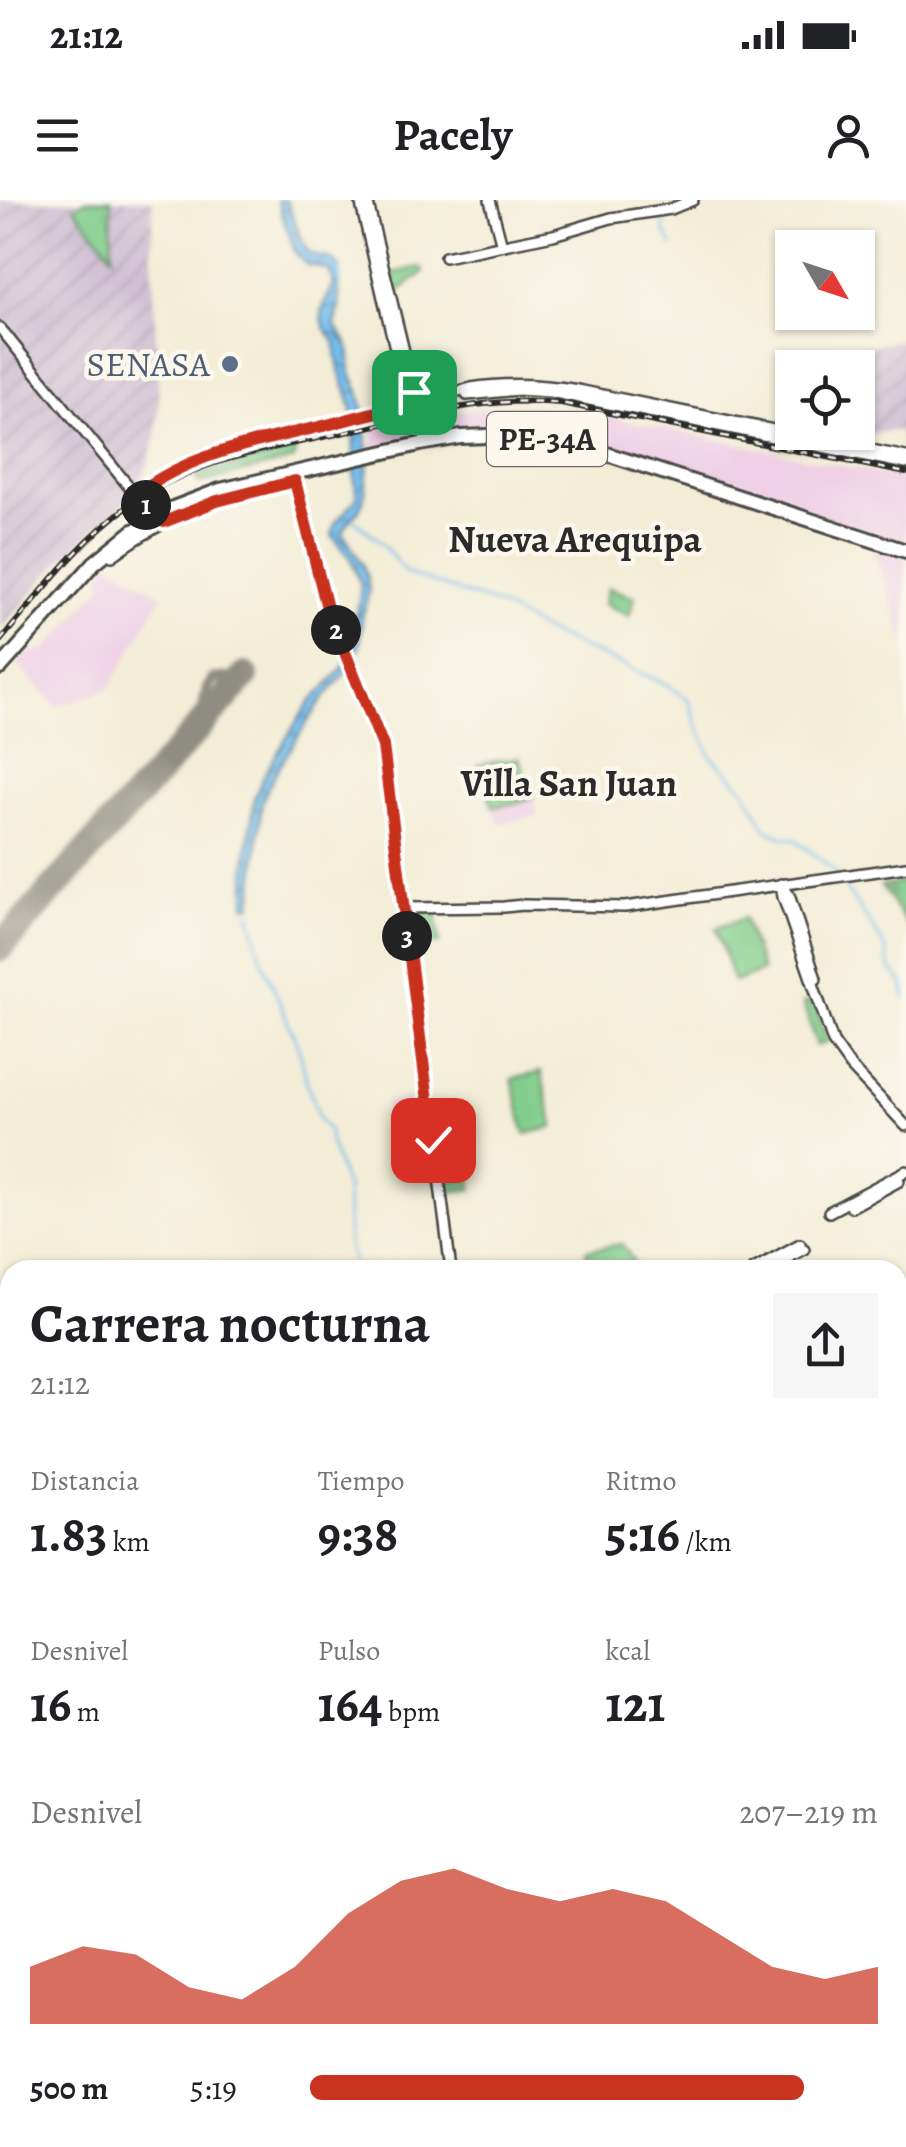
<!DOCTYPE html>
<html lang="es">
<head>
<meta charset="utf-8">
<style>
	:root { --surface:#fff; --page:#f6f6f6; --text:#202124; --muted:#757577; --accent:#c8321e }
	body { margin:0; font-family:Alegreya,serif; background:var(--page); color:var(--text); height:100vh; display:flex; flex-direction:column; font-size:38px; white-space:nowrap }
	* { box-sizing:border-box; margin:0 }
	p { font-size:32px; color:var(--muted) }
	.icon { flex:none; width:55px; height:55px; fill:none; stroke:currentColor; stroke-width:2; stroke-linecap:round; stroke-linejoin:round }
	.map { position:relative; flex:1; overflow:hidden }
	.drawer { position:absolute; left:0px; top:1060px; width:908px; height:888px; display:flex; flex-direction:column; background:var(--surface); border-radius:30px 30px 0 0; box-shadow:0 2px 8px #0004 }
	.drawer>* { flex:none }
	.needle { width:65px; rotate:129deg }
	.buttons { position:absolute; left:775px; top:30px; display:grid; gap:20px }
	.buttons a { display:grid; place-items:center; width:100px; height:100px; border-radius:0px; background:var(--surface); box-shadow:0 2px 8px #0004; font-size:50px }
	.pin { position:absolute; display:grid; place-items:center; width:85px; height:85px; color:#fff; margin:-42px; border-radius:20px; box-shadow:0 5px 15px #0006 }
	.km { position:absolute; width:50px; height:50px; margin:-25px; border-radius:50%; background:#222; color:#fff; font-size:28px; line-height:50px; text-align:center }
	.round { display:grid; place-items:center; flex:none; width:105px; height:105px; border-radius:0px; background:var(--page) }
	.summary { display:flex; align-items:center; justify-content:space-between; height:170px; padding:0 30px }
	h1 { font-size:55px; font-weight:700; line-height:75px }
	.metrics { display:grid; grid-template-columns:repeat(3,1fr); gap:15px; height:170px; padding:10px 30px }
	.metrics div { display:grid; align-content:center }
	.metrics b { font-size:50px; font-weight:700 }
	.metrics small { font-size:28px; font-weight:400 }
	.metrics p { font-size:28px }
	.chart { height:280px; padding:20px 30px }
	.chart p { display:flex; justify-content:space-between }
	.chart svg { width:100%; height:180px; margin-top:10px; fill:var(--accent); opacity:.7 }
	ul { padding:0 30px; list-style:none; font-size:32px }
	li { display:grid; grid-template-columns:160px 120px 1fr; align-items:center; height:75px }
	li i { height:25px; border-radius:12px; background:var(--accent) }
	.status { display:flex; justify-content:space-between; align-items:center; height:70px; padding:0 50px; background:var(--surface); direction:ltr }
	.status svg { height:28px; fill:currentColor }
	header { display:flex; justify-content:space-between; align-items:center; height:130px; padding:0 30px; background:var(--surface); font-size:45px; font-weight:700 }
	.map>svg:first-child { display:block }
</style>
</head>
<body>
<div class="status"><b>21:12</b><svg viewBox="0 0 49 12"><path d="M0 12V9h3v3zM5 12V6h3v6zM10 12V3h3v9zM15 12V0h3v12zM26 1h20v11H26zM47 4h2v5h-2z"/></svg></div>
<header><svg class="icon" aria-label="menu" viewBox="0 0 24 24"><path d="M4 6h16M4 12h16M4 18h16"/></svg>Pacely<svg class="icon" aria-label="person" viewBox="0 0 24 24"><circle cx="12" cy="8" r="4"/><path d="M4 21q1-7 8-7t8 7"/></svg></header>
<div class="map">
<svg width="906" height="1947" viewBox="0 0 906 1947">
	<defs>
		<pattern id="industrial-furrows" width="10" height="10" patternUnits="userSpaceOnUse" patternTransform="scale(2.5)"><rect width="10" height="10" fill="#cdbed2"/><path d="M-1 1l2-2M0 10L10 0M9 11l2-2" fill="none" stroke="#b0a3b4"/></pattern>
		<pattern id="cemetery-stones" width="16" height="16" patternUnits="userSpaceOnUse" patternTransform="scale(2.5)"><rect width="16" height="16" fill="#7fcc8b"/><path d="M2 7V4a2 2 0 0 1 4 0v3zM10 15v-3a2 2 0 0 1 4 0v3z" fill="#6eaf78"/></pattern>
		<pattern id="park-crowns" width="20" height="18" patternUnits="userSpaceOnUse" patternTransform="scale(2.5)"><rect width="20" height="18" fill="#7fcc8b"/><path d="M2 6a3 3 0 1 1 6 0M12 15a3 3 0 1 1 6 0" fill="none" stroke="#6eaf78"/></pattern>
		<pattern id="water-waves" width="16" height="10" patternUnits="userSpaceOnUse" patternTransform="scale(2.5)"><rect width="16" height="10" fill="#76bded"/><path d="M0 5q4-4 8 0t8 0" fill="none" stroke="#619ac0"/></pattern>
	</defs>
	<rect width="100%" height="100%" fill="#fbf7ec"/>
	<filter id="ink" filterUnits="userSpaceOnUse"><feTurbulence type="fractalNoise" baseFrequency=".01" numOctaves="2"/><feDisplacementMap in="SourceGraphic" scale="20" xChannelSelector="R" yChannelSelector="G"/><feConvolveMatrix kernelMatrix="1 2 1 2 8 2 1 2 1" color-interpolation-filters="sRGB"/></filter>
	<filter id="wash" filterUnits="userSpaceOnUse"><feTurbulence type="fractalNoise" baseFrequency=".0048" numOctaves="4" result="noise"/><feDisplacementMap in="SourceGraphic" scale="40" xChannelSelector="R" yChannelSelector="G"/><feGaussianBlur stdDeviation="2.25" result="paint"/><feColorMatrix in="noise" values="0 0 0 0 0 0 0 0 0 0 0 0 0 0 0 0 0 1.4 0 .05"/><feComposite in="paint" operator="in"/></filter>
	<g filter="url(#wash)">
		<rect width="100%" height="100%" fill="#f3edd7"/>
		<!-- built -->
		<g fill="#efd0e6">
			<path d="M518,205L589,213L906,279V444L868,331L588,241L529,232L369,253L376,227L425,216Z"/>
			<path d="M108,362L162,396L109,489L57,507L17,464L30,451H45L103,385L101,373Z"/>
			<path d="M532,597L538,615L499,624L493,607L516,603Z"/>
			<path d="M421,898L425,931L390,935L386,903Z"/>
		</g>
		<!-- industrial -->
		<g fill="url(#industrial-furrows)">
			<path d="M0,0H153L152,55L159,202L156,236L147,267L132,296L57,364L0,430Z"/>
			<path d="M906,139V253L903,252L899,230L854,236L852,233L858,232V168L825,167L820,155Z"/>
		</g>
		<!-- green -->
		<g fill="#7fcc8b" stroke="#557c5b" stroke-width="2.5">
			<path d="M295,250L294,260L199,283L197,275Z"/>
			<path d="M744,718L762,771L734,782L716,728Z"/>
			<path d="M813,801L828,841L817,846L803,804Z"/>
			<path d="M541,872L554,927L525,934L512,879Z"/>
			<path d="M470,969L472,989L447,992L443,973Z"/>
			<path d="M622,1044L634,1061L589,1069L586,1050Z"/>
		</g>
		<!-- cemetery -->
		<path fill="url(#cemetery-stones)" stroke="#557c5b" stroke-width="2.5" d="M906,682V723L881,686Z"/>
		<!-- park -->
		<g fill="url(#park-crowns)" stroke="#557c5b" stroke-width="2.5">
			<path d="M87,0H111L112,55L74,7Z"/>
			<path d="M420,67L424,70L423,73L395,94L390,74Z"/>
			<path d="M608,388L635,397L629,416L604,404Z"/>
			<path d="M519,557L532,597L516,603L493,607L478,565Z"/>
			<path d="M436,711L440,743L414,746L411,712Z"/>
		</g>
		<!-- water -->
		<path fill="url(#water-waves)" stroke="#50748c" stroke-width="2.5" d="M277,0H286C292,11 302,48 310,53C322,60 326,53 339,66V109L335,125C339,131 345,138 348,145C351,154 349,166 352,176C354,181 357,186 359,191C367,220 371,271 363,301C360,315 346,320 343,333L362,363L367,377L369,391L362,418L360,445L354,461L340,480L324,498L306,524L274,575L262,601L252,705L246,706V662L255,596L265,573L296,523L309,504L339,472L350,457L353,447L354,418L359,402L361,385L351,358L332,336L335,323L357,298C352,269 355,240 352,211C349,189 334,167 336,143C314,117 321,112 334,84L329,70L305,64L295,52Z"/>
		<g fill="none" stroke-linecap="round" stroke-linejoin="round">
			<!-- stream -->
			<g stroke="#76bded" stroke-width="2.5">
				<path d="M663,15L665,32L673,46"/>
				<path d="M339,86V70"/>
				<path d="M353,319L381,342L406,373L498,405L545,431L668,485L689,500L697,525L711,556L745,590L766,629L783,637L795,639L837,673"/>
				<path d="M840,680L879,737L886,750L890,768L903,783L906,799"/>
				<path d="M250,713L262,760L299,848L307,883L320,920L329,931L330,943L346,987L348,1045L355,1070"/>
				<path d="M484,1938V1947"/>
			</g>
			<!-- taxiway -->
			<path stroke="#8f8c81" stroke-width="11" d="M199,529L207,489L213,479L225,478L235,487C237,503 222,506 212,514"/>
			<!-- runway -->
			<path stroke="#8f8c81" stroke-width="28" d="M0,748L245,476"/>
		</g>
	</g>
	<g filter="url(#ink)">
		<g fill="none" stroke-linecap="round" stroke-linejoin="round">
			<defs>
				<g id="secondary">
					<path d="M360,0L406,195L412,202"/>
					<path d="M367,0L414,192L412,202"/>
					<path d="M490,0L501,42L504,45"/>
					<path d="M445,57L553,35L611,18L671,9L693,0"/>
					<path d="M0,128L135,294L162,321"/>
					<path d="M467,195L518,190L550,192L906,264"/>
					<path d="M293,273L321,391L383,546L451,1070"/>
					<path d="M136,295L172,271L253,243L471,188C508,182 542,184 578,190L906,257"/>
					<path d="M112,356C145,332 179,312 218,301C243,293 269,289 295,281"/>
					<path d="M781,684L783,697L833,842L850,866L906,926"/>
					<path d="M783,686L789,695L816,779"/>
					<path d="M404,708L504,707L523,705L625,707L906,667"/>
					<path d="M851,1007L899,981"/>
					<path d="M829,1012L906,971"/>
					<path d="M752,1070L800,1044"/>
					<path d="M766,1070L804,1049"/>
					<path d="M898,1286L906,1277"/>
					<path d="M898,1295L906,1286"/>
					<path d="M0,1608L10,1594"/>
					<path d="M0,1763L10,1771"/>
					<path d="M170,1947L177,1938"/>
					<path d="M179,1947L187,1938"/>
				</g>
				<path id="highway" d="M0,468L94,363L132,332L173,308L220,290L420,244L461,237L516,235L576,244L906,351"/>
			</defs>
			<!-- secondary casing -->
			<use href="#secondary" stroke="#494845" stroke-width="14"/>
			<!-- highway casing -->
			<use href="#highway" stroke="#494845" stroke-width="18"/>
			<!-- secondary -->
			<use href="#secondary" stroke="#fff" stroke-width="9"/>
			<!-- highway -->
			<use href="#highway" stroke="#fff" stroke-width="12"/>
			<defs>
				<path id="rail" d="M0,441C41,393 79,341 131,304C197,258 261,251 337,234C414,218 482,195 561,203L906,273"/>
			</defs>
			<!-- rail casing -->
			<use href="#rail" stroke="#2b2b2b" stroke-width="6"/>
			<!-- rail -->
			<use href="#rail" stroke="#fbf7ec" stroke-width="2.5" stroke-dasharray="8" stroke-linecap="butt"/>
		</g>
	</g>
	<g fill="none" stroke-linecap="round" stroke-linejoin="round" filter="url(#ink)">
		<defs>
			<path id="route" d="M414,192L412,202L403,206C374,212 347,220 319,227C257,241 186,255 136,295L164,322L217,301L295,281L327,408L383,546L433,940"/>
		</defs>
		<!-- route casing -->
		<use href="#route" stroke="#fff" stroke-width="20"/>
		<!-- route -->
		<use href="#route" stroke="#c8321e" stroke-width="12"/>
	</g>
	<!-- markers -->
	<circle fill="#5c6f8a" stroke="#fbf7ec" stroke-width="4" cx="230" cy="164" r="10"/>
	<g text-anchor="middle" stroke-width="9" stroke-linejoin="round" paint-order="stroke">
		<!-- shield labels -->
		<rect fill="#fbf7ec" stroke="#696865" stroke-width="2.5" x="487" y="212" width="120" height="54" rx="8"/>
		<g font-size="32" font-weight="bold" fill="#2b2b2b">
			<text x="547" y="250">PE-34A</text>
		</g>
		<!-- service labels -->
		<g font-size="35" fill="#4e5e75" stroke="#fbf7ec" text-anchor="end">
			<text x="210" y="176">SENASA</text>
		</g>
		<!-- neighbourhood labels -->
		<g font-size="38" font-weight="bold" fill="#2b2b2b" stroke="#fbf7ec">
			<text x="575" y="352">Nueva Arequipa</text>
			<text x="569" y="596">Villa San Juan</text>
		</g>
	</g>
</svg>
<div class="buttons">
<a><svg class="needle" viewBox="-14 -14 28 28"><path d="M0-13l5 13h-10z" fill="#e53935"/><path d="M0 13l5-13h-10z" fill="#757577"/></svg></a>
<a><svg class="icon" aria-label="locate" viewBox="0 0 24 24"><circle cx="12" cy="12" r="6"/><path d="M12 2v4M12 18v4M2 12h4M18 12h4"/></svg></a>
</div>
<div class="pin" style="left:414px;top:192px;background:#1e9e55"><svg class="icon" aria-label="arrive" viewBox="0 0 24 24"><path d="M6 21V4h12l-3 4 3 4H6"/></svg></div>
<div class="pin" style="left:433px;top:940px;background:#d93025"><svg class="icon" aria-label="check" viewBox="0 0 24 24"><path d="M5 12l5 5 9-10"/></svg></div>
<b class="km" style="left:146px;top:305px">1</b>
<b class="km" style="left:336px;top:430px">2</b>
<b class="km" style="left:407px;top:736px">3</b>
<section class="drawer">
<div class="summary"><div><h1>Carrera nocturna</h1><p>21:12</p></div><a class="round"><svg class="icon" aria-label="share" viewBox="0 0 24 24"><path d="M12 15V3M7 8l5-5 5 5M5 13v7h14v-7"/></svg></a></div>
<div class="metrics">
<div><p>Distancia</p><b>1.83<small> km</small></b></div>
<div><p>Tiempo</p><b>9:38</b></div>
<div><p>Ritmo</p><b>5:16<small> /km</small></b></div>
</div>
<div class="metrics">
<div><p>Desnivel</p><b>16<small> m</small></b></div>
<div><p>Pulso</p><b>164<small> bpm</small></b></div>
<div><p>kcal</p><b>121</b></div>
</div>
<div class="chart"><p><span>Desnivel</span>207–219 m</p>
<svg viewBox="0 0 160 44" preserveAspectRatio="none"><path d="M0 44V30L10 25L20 27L30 35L40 38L50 30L60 17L70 9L80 6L90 11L100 14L110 11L120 14L130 22L140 30L150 33L160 30V44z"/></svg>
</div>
<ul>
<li><b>500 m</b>5:19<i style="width:87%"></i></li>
</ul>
</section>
</div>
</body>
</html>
